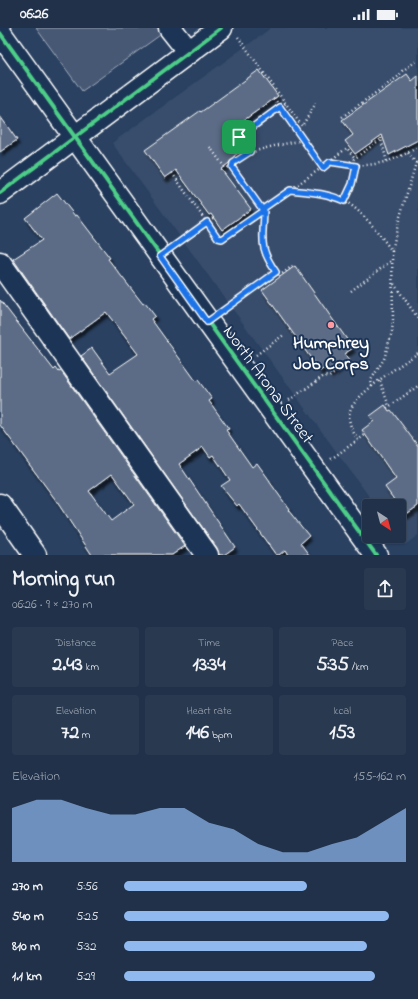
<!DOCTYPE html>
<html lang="en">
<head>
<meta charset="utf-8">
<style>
	:root { --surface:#203149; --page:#283950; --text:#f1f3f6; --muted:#a2a9b4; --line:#3d4c61; --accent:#90b9f0 }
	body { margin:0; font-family:"Indie Flower",sans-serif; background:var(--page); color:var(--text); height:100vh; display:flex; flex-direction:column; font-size:15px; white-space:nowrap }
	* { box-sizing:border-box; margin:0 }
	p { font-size:13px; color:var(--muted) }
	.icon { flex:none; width:22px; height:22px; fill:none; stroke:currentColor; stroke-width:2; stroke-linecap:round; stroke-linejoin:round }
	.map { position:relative; height:527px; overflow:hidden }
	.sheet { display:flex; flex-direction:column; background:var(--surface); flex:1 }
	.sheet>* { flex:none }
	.needle { width:26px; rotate:144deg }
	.controls { position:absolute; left:362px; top:471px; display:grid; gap:8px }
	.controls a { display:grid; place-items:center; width:44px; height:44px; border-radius:4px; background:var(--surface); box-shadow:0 1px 3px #0004,0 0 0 1px var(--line); font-size:20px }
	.pin { position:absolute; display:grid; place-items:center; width:34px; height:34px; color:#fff; margin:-17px; border-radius:8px; box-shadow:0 2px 6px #0006 }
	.round { display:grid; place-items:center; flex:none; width:42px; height:42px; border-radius:4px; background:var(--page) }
	.head { display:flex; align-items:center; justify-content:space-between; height:68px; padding:0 12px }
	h1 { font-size:22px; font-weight:700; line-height:30px }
	.stats { display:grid; grid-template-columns:repeat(3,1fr); gap:6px; height:68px; padding:4px 12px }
	.stats div { display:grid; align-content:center; border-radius:4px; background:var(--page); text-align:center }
	.stats b { font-size:20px; font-weight:700 }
	.stats small { font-size:11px; font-weight:400 }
	.stats p { font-size:11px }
	.chart { height:112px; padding:8px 12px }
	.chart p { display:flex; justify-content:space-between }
	.chart svg { width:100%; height:72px; margin-top:4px; fill:var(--accent); opacity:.7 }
	ul { padding:0 12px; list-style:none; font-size:13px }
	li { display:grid; grid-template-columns:64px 48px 1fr; align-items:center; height:30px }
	li i { height:10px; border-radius:5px; background:var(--accent) }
	.status { display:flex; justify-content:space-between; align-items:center; height:28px; padding:0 20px; background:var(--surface); direction:ltr }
	.status svg { height:11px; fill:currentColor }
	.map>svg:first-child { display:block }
</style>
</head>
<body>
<div class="status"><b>06:26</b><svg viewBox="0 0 49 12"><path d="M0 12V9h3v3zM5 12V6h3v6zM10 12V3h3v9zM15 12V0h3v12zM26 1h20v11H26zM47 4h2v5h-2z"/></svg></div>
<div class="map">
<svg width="418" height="527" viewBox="0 0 418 527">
	<defs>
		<filter id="shadow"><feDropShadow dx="2.5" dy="4.5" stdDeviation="1" flood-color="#0009"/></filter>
	</defs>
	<rect width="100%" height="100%" fill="#2a4161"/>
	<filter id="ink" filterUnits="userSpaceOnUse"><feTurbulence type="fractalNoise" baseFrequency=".025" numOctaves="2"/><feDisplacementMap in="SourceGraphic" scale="8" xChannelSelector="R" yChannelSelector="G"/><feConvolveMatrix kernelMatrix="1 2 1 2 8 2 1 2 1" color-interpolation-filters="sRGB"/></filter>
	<g filter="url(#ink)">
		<!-- built -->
		<path fill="#394e6c" d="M271,0H418V507L405,517L398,508L399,478H376L112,115Z"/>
		<!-- green -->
		<path fill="#465975" stroke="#a2acba" d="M36,0H160L163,5L82,63Z"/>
		<!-- building -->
		<g fill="#5b6c86" stroke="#fff" fill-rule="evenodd" filter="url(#shadow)">
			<path d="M259,42L278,68L230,102L244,121L234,128L236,130L221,141L251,181L222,202L211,186L209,187L176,142L165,150L145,122L200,83L201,84Z"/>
			<path d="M407,46L412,53L418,48V112L389,127L382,107L355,126L345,113L353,107L342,92Z"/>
			<path d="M0,88L17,112L0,124Z"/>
			<path d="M57,165L75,188L77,187L110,230L108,231L143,276L145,275L155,288L151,291L196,353L198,352L212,371L209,373L229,401L226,402L252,439L257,435L270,453H269L289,481L288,482L309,508L301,515L310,527H288L285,522L279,527H276L239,476L237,478L221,458L230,452L213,427L210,429L203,419L179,436L235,519L224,527H219L217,520L81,328L92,320L110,345L138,326L106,284L69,311L13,231L42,212L25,190Z"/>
			<path d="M295,238L353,320L344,326L349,333L330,346L325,340L320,343L262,262Z"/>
			<path d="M0,272L54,342L56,340L59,344L61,343L185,518L172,527H92L55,471L0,397ZM112,446L134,476L111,493L89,463Z"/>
			<path d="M385,377L389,383L391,382L418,418V478L405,487L385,459L396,451L362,402L374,393L370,388Z"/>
		</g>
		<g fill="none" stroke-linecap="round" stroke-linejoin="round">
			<defs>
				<g id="minor">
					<path d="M170,0L189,24"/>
					<path d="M0,5L376,527"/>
					<path d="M0,165L221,0"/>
					<path d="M0,235L207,527"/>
					<path d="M0,477L35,527"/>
				</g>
			</defs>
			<!-- minor casing -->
			<use href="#minor" stroke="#fff" stroke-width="25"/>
			<!-- path -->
			<g stroke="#fff" stroke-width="2.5" stroke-dasharray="1 3" stroke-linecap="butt">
				<path d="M238,9L302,98L316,75"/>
				<path d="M274,70L323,140"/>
				<path d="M342,89L399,48L402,43L418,32"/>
				<path d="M233,100L250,124"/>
				<path d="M239,109L286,75"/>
				<path d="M381,111L382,107"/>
				<path d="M210,119L225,140L232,139L262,181L330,134C364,141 388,137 418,119"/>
				<path d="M408,125L416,135"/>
				<path d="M330,134L332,131L347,120L355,130"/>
				<path d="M347,136L381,111L387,134"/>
				<path d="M232,139C239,122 286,116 304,112"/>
				<path d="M172,145L219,212L265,182"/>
				<path d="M291,162C305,164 320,164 334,168C358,176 377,203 392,223"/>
				<path d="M344,173L352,156L356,138"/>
				<path d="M264,182C264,197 259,212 265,227C269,235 275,242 279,249"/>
				<path d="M176,216L213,190"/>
				<path d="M279,248L294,237"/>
				<path d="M394,256L418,290"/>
				<path d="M351,263L391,233"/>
				<path d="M223,282L276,244"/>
				<path d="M256,327L285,306"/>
				<path d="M380,353L389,378"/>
				<path d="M372,359L371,352L384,331L392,304L393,291L392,223L399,192L416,135H418"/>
				<path d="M289,372L324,348L329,349L344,339L343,337"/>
				<path d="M387,380L418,358"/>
				<path d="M358,412C353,404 347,394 350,383C355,366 402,336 418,325"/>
				<path d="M331,431L365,407"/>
			</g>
			<!-- minor -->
			<use href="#minor" stroke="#1d3557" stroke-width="22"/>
			<defs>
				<g id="cycleway">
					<path d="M0,5L376,527"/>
					<path d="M0,165L221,0"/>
				</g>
			</defs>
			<!-- cycleway casing -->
			<use href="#cycleway" stroke="#1d3557" stroke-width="6"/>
			<!-- cycleway -->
			<use href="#cycleway" stroke="#4dcf88" stroke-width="4"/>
		</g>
	</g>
	<g fill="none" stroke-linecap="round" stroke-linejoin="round" filter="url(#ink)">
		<defs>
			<path id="route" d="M239,109L250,124L233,135L232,139L262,181L264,180V182L222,211L218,210L207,194L160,228L207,294L276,244C257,217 264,210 264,180L290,162C309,164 327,165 344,173L352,156L356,138L330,134L323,140L280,79L239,109"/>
		</defs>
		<!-- route casing -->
		<use href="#route" stroke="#fff" stroke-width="8"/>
		<!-- route -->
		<use href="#route" stroke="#1a73e8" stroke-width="5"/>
	</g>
	<!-- markers -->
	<circle fill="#ff9aa2" stroke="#1d3557" stroke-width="1.5" cx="331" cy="297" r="4"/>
	<g text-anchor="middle" stroke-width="4" stroke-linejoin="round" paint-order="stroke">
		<!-- poi labels -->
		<g font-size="18" font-weight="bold" fill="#fff" stroke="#1d3557">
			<text x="331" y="320">Humphrey<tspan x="331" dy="21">Job Corps</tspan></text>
		</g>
		<!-- street labels -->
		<g font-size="18" fill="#fff" stroke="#1d3557">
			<text transform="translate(269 356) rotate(54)" y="6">North Arona Street</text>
		</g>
	</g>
</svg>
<div class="controls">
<a><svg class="needle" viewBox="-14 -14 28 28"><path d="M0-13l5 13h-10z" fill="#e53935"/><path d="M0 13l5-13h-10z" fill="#a2a9b4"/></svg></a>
</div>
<div class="pin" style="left:239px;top:109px;background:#1e9e55"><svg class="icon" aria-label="arrive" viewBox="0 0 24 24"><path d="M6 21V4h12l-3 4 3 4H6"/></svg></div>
</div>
<section class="sheet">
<div class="head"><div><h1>Morning run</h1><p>06:26 · 9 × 270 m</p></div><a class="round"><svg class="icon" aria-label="share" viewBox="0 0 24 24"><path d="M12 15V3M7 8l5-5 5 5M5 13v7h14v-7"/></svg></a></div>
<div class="stats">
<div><p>Distance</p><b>2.43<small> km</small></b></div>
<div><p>Time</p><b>13:34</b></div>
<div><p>Pace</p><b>5:35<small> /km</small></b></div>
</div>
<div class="stats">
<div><p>Elevation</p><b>72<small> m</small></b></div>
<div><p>Heart rate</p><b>146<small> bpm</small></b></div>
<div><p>kcal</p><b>153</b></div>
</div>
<div class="chart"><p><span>Elevation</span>155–162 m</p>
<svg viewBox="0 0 160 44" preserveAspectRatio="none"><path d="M0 44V11L10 6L20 6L30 11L40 15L50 15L60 11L70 11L80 20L90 24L100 33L110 38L120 38L130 33L140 29L150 20L160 11V44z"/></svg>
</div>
<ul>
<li><b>270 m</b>5:56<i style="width:65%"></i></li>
<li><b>540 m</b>5:25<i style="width:94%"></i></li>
<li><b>810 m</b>5:32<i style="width:86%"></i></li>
<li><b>1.1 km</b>5:29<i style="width:89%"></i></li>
</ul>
</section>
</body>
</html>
